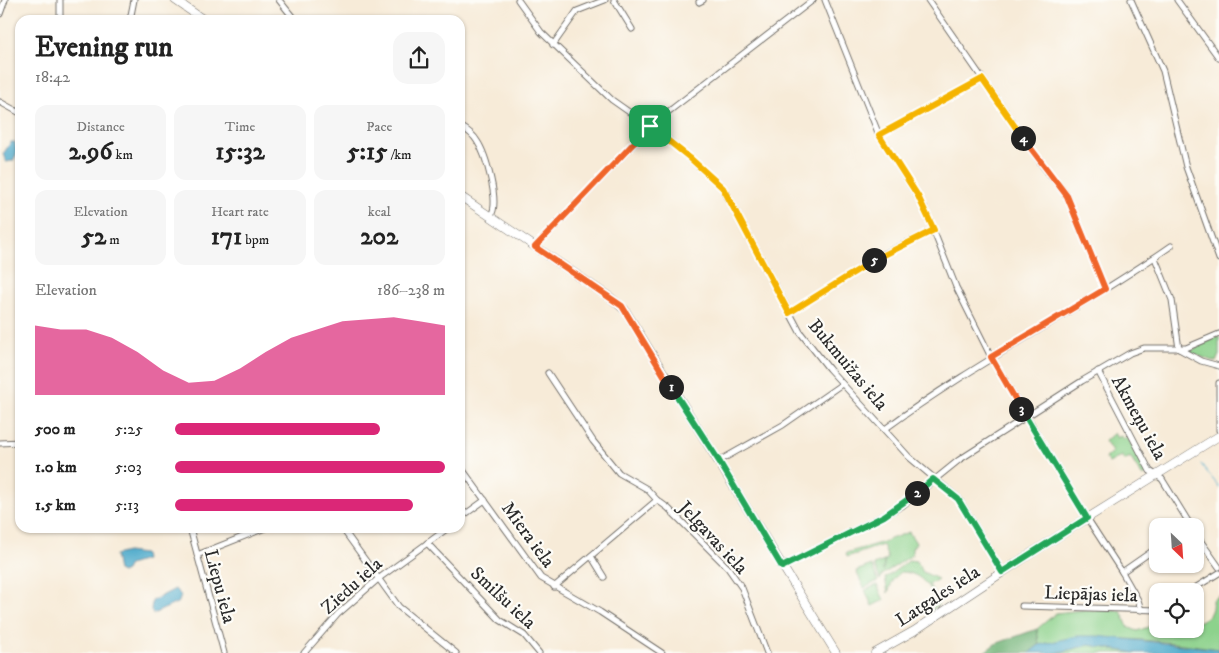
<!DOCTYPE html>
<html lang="en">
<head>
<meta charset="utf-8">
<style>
	:root { --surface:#fff; --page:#f6f6f6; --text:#222; --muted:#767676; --accent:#db2777 }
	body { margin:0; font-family:"IM FELL DW Pica",serif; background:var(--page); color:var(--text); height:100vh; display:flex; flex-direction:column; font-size:19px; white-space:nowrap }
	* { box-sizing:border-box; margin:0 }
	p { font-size:16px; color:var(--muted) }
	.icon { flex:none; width:28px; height:28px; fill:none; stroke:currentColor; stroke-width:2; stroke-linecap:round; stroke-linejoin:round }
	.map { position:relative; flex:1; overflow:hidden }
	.sheet { position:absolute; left:15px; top:15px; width:450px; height:518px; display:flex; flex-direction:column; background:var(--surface); border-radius:15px; box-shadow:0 1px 4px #0004 }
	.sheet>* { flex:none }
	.needle { width:32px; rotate:155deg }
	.tools { position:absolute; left:1149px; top:518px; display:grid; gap:10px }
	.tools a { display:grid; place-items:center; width:55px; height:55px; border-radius:10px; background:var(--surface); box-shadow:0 1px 4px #0004; font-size:25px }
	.pin { position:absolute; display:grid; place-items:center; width:42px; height:42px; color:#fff; margin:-21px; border-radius:10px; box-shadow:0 2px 8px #0006 }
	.km { position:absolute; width:25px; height:25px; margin:-12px; border-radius:50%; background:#222; color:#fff; font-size:14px; line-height:25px; text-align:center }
	.round { display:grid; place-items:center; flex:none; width:52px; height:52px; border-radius:15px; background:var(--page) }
	.overview { display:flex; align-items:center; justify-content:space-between; height:85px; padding:0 20px }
	h1 { font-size:28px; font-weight:700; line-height:38px }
	.stats { display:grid; grid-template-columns:repeat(3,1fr); gap:8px; height:85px; padding:5px 20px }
	.stats div { display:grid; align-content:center; border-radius:12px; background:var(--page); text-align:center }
	.stats b { font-size:25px; font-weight:700 }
	.stats small { font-size:14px; font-weight:400 }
	.stats p { font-size:14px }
	.chart { height:140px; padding:10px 20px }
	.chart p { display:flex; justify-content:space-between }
	.chart svg { width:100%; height:90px; margin-top:5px; fill:var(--accent); opacity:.7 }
	ul { padding:0 20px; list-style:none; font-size:16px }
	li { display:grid; grid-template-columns:80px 60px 1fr; align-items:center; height:38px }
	li i { height:12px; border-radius:6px; background:var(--accent) }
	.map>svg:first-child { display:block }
</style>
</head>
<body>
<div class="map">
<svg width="1219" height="653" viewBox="0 0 1219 653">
	<rect width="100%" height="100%" fill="#fdfcf7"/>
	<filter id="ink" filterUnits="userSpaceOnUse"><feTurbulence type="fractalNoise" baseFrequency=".02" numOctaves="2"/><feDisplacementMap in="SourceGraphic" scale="10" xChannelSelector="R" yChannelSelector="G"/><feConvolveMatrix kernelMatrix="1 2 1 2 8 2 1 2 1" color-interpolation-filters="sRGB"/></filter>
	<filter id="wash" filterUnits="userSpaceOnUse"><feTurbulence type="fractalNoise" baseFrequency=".0096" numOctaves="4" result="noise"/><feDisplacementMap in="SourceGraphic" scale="20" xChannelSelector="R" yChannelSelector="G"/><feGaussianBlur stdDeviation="1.12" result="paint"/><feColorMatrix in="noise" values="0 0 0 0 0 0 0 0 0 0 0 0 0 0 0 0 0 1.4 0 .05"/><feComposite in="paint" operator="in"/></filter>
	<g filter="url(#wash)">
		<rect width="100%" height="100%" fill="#f7ebd8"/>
		<!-- green -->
		<g fill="#8dd28c" stroke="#5c7e5c">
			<path d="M1217,337H1219V355L1216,362L1188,352Z"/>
			<path d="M1114,433L1117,438L1121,436L1123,439L1127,437L1148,473L1142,476L1130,457L1125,460L1122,456L1109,463L1105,458L1112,452L1105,441Z"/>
			<path d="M909,532L916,543L912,548V555L882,575L880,580L874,565L884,561L883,571L885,560L888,559L883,545L847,557L846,553L880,543Z"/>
			<path d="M910,560L916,561L923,572L938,579L929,585L940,602L928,616L927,613L934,606C933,587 920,572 901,572L893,579L888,593L885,578Z"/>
			<path d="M872,565L878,581L864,588L856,571Z"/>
			<path d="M877,585L884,600L872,606L865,590Z"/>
			<path d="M1219,596V649C1167,641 1090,632 1039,645L1037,629L1056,613L1082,610L1121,611L1128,627L1137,631L1151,626L1158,629H1195V623C1207,618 1214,614 1212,600Z"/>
			<path d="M1089,645L1136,653H1056Z"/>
		</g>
		<!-- forest -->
		<path fill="#72b478" stroke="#4e7052" d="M1037,629L1039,645L1029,653H983L995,644Z"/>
		<!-- water -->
		<g fill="#4ba9ca" stroke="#3b6a7a">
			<path d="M11,142H15L17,153L13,161L6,162L3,154Z"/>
			<path d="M127,552L144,554L145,560L129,565L126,571L122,573L118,571L115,555Z"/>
			<path d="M175,589L181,595L179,602L153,614L151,610L152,601Z"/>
			<path d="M1077,636H1097L1210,648L1219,649V653H1136L1089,645L1056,653H1029L1039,645Z"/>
		</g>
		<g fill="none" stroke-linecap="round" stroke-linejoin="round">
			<!-- stream -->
			<path stroke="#4ba9ca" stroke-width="1" d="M1201,464L1219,487"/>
		</g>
	</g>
	<g filter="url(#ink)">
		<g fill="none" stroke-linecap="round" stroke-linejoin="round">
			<defs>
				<g id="street">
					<path d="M279,0L295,20"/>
					<path d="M518,0L541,32L612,100L669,140L723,188L800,332L829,369L909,457L959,499L1002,572"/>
					<path d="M614,0L632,29"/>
					<path d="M825,0L879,135L924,207L956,287L991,357L1087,518L1122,572L1138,600L1141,610"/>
					<path d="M928,0L1043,166L1067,196L1105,289"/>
					<path d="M1131,0L1163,71L1186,167L1219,259"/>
					<path d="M1177,0L1219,58"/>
					<path d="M699,2L703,0"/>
					<path d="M0,14L5,0"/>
					<path d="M60,20V0"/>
					<path d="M130,20L134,0"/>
					<path d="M553,45L577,11L605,0"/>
					<path d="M0,102L20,113"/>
					<path d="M460,126C467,130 473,134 477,141C486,154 500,203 491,215"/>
					<path d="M879,135L982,79"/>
					<path d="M535,247L655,122L813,0"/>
					<path d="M1155,258L1172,300L1179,349"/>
					<path d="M789,313L882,255L934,230"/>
					<path d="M1179,349L1201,361L1219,366"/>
					<path d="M1098,371L1150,471L1162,479L1191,526"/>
					<path d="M548,373L593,441L619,473L647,489L657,500"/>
					<path d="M1219,383V430"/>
					<path d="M885,429C976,362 1078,311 1171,246"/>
					<path d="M0,443L20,442"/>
					<path d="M719,461L783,425L842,384"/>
					<path d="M460,466L541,578L600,612L662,653"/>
					<path d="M460,518L485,500"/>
					<path d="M190,528L224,653"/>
					<path d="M342,528L399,607L456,653"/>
					<path d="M1195,533L1219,567"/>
					<path d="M427,543L500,620L524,635L539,653"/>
					<path d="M197,555L265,528"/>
					<path d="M591,556L604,577"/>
					<path d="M782,567L902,506L959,460L1082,381L1130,353L1144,348H1186L1219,334"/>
					<path d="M1122,572L1158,547"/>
					<path d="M554,587L657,500L668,508L728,568L742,588L767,653"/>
					<path d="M1190,591L1219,573"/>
					<path d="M1022,606L1158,610"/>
					<path d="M304,653L338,614L378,579L448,528"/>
				</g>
				<g id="primary">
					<path d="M175,0L204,20"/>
					<path d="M460,196L611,298L625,310L836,653"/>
					<path d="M875,653L914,631L1033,552L1219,436"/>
				</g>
			</defs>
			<!-- street casing -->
			<use href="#street" stroke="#726e68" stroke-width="7"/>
			<!-- primary casing -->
			<use href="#primary" stroke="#726e68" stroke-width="9"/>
			<!-- street -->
			<use href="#street" stroke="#fff" stroke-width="5"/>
			<!-- primary -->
			<use href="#primary" stroke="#fff" stroke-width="8"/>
		</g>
	</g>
	<g fill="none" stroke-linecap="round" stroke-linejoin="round" filter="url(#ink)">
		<defs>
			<path id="split-1" d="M650,126L535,247L622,306L671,387"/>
			<path id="split-2" d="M671,387L719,461L782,567L884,516L917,493"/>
			<path id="split-3" d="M917,493L933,479L958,499L1002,572L1087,518L1021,409"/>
			<path id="split-4" d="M1021,409L991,357L1105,289L1067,196L1023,138"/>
			<path id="split-5" d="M874,260L934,230L918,196L879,135L982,79L1023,138"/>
			<path id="split-6" d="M650,126L690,158L723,188L789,313L874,260"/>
		</defs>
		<!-- split-1 casing -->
		<use href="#split-1" stroke="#fff" stroke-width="10"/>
		<!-- split-2 casing -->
		<use href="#split-2" stroke="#fff" stroke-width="10"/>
		<!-- split-3 casing -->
		<use href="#split-3" stroke="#fff" stroke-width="10"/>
		<!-- split-4 casing -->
		<use href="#split-4" stroke="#fff" stroke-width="10"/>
		<!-- split-5 casing -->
		<use href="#split-5" stroke="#fff" stroke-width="10"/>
		<!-- split-6 casing -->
		<use href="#split-6" stroke="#fff" stroke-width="10"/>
		<!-- split-1 -->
		<use href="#split-1" stroke="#f0652b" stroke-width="6"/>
		<!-- split-2 -->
		<use href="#split-2" stroke="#22a559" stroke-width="6"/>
		<!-- split-3 -->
		<use href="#split-3" stroke="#22a559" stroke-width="6"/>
		<!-- split-4 -->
		<use href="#split-4" stroke="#f0652b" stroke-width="6"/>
		<!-- split-5 -->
		<use href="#split-5" stroke="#f5b400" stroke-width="6"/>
		<!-- split-6 -->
		<use href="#split-6" stroke="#f5b400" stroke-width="6"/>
	</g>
	<g text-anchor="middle" stroke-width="4.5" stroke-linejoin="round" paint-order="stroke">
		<!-- street labels -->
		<g font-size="19" fill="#2b2b2b" stroke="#fdfcf7">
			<text transform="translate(849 364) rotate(50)" y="7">Bukmuižas iela</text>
			<text transform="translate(1140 417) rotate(61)" y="7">Akmeņu iela</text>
			<text transform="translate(529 534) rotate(54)" y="7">Miera iela</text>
			<text transform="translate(714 537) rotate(47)" y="7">Jelgavas iela</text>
			<text transform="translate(351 585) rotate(-42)" y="7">Ziedu iela</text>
			<text transform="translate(221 586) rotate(75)" y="7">Liepu iela</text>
			<text transform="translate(1091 593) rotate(2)" y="7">Liepājas iela</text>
			<text transform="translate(937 595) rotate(-33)" y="7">Latgales iela</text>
			<text transform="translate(504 597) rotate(43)" y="7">Smilšu iela</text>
		</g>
	</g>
</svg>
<div class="tools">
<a><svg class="needle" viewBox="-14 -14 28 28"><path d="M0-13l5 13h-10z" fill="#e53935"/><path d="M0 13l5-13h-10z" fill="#767676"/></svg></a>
<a><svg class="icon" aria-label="locate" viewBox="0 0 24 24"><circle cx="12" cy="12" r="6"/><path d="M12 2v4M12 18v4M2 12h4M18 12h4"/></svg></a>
</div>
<div class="pin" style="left:650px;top:126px;background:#1e9e55"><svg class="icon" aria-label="arrive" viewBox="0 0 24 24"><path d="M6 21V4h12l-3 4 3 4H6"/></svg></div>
<b class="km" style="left:671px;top:387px">1</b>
<b class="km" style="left:917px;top:493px">2</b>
<b class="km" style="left:1021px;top:409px">3</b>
<b class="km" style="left:1023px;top:138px">4</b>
<b class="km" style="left:874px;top:260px">5</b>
<section class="sheet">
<div class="overview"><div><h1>Evening run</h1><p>18:42</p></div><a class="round"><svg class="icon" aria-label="share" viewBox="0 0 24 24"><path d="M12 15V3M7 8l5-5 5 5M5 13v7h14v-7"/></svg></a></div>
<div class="stats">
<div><p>Distance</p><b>2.96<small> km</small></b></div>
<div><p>Time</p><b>15:32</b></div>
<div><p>Pace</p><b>5:15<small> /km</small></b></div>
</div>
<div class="stats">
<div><p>Elevation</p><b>52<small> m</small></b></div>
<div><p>Heart rate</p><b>171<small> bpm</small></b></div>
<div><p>kcal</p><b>202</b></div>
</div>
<div class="chart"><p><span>Elevation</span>186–238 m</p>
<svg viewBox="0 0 160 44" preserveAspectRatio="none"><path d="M0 44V10L10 12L20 12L30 16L40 23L50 32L60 38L70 37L80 31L90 23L100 16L110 12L120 8L130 7L140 6L150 8L160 10V44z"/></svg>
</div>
<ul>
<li><b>500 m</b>5:25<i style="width:76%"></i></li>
<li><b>1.0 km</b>5:03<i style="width:100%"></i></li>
<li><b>1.5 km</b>5:13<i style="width:88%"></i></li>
</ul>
</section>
</div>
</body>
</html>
